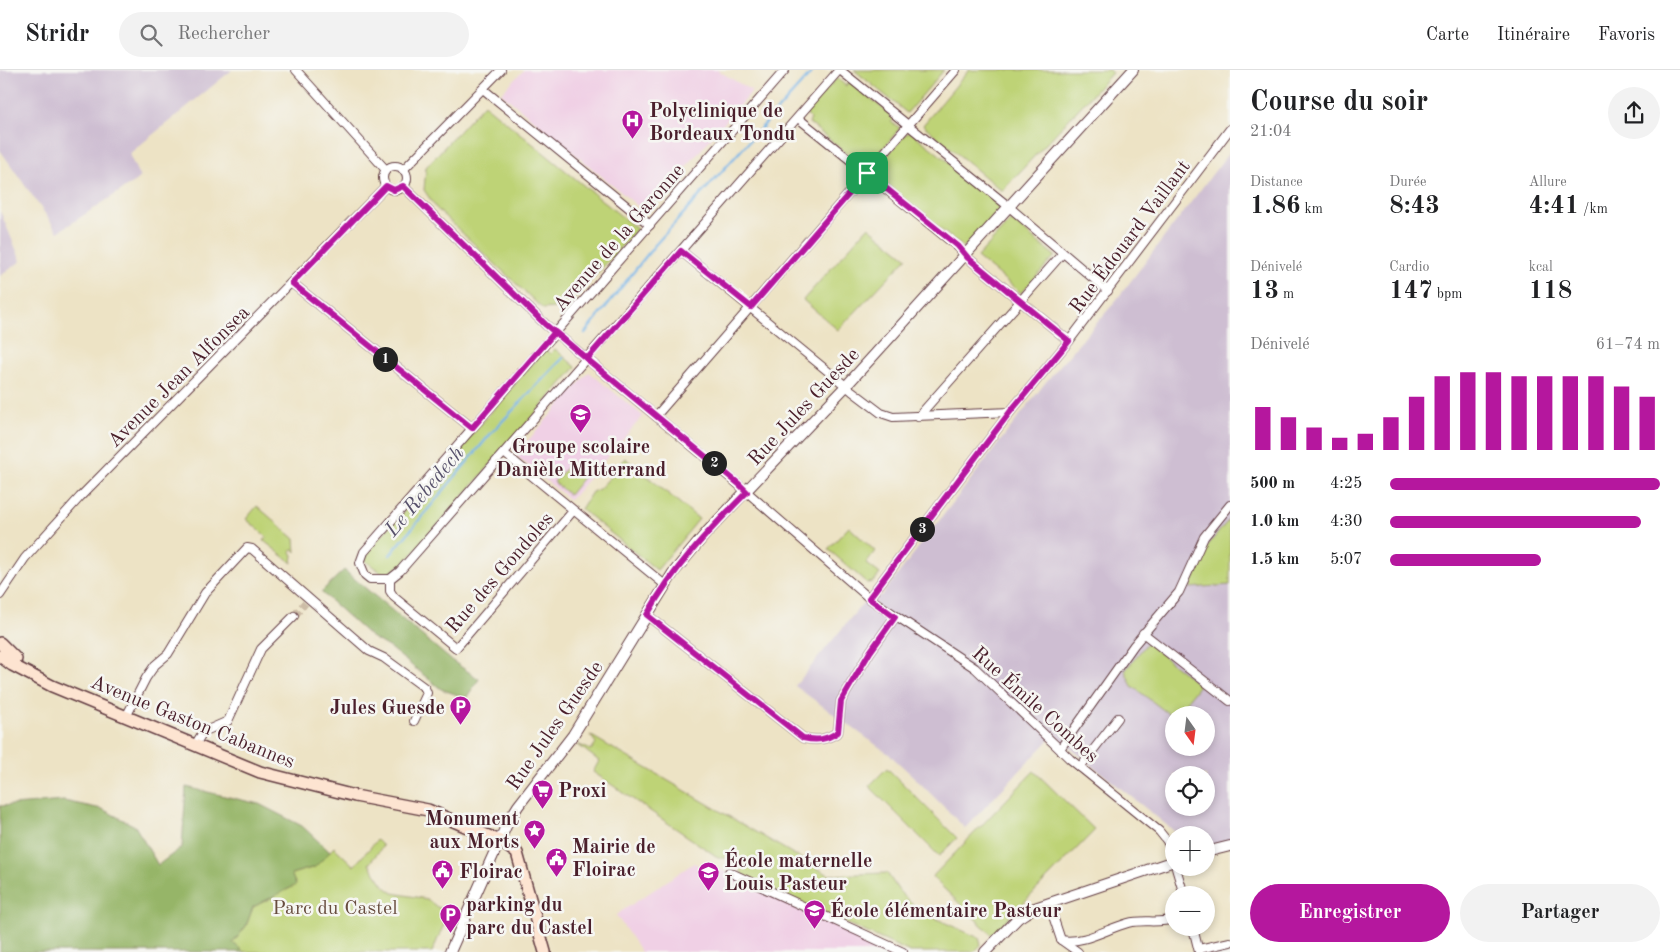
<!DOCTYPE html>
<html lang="fr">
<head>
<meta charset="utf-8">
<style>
	:root { --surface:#fff; --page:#f2f2f2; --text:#202124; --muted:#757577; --line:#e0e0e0; --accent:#b5179e }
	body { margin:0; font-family:"Old Standard TT",serif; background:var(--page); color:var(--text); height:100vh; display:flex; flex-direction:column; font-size:19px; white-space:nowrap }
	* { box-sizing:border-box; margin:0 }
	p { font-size:16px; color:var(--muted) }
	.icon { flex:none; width:28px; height:28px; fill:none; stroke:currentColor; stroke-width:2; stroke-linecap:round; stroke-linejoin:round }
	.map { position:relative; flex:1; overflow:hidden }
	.panel { display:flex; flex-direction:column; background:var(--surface); width:450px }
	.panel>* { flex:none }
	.needle { width:32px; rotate:166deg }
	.tools { position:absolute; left:1165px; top:636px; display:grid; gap:10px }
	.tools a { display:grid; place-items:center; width:50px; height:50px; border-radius:50%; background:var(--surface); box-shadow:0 2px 8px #0003; font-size:25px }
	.pin { position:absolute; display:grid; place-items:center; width:42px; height:42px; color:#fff; margin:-21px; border-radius:10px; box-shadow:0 2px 8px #0006 }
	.km { position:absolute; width:25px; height:25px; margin:-12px; border-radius:50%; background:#222; color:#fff; font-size:14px; line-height:25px; text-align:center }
	.round { display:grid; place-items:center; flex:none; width:52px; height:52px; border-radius:26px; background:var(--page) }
	.head { display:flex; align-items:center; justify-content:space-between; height:85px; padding:0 20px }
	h1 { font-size:28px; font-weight:600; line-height:38px }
	.stats { display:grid; grid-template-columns:repeat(3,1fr); gap:8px; height:85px; padding:5px 20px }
	.stats div { display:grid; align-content:center }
	.stats b { font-size:25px; font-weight:600 }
	.stats small { font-size:14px; font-weight:400 }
	.stats p { font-size:14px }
	.chart { height:140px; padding:10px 20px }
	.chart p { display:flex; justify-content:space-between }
	.chart svg { width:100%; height:90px; margin-top:5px; stroke:var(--accent); stroke-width:6 }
	.cta { display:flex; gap:10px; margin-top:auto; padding:10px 20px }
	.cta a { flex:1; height:58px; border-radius:30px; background:var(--accent); color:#fff; font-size:20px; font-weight:600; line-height:58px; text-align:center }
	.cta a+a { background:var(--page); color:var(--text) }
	ul { padding:0 20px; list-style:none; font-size:16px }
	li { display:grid; grid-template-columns:80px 60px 1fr; align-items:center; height:38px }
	li i { height:12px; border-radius:6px; background:var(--accent) }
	header { display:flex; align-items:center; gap:30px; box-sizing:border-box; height:70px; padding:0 25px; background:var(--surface); border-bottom:1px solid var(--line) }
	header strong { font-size:24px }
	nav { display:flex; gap:28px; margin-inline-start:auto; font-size:18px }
	.search { width:350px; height:45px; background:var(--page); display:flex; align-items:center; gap:12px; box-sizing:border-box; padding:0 18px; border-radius:28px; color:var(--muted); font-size:19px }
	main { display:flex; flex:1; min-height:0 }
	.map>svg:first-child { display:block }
</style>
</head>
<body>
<header>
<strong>Stridr</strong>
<div class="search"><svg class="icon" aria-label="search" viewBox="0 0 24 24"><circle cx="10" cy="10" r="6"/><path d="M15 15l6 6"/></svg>Rechercher</div>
<nav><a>Carte</a><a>Itinéraire</a><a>Favoris</a></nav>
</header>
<main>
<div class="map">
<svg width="1230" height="882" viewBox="0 0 1230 882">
	<rect width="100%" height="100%" fill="#f6f6f2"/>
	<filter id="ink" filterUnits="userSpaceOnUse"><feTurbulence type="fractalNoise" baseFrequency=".02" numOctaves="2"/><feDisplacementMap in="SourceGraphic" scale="10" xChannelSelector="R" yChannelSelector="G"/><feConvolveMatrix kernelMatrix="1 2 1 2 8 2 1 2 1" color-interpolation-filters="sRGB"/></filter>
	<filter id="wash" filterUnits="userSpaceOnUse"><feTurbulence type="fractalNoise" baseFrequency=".0096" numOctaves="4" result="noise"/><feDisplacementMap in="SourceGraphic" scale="20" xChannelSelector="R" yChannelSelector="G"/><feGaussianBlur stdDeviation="1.12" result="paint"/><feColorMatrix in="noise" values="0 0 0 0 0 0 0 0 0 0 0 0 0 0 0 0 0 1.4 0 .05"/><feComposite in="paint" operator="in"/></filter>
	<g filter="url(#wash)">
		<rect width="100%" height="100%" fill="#ede3c5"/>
		<!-- built -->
		<g fill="#f0d0e5">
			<path d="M524,0H717L752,21L646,143L501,23Z"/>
			<path d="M589,302L643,346L570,430L515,385Z"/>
			<path d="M694,793L706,800L710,794L807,843L894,882H641L616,845Z"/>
		</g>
		<!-- industrial -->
		<g fill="#cebed2" fill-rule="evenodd">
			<path d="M0,0H232L129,84L140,108L58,162L0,80Z"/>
			<path d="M1230,81V771L1206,777V765H1179L1054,665L965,758L915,708L890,685L795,616L863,533L882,525L1045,313L1114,233ZM1174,645H1206V678H1174ZM1174,705H1206V738H1174Z"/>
			<path d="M0,141L21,191L0,206Z"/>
		</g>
		<!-- green -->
		<g fill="#bed376" stroke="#847950">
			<path d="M854,0H944L907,43Z"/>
			<path d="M969,0H1109L1112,3L1002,121L923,55Z"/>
			<path d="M837,8L846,16L849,11L895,48L891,52L900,58L868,96L863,91L860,94L809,53L811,49L805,43Z"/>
			<path d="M484,34L637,159L567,237L543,239L437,139L424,120L426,97Z"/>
			<path d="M911,62L1000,133L999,140L969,175L963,177L876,108L875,100L906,64Z"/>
			<path d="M1011,150L1055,186L1021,223L977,187Z"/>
			<path d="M868,157L907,188L838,260L803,230Z"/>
			<path d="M545,279L550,284L555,279L576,297L407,490L386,506L364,490L366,483L470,367Z"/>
			<path d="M625,388L699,449L657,500L581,439L592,422L599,419L621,396V392Z"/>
			<path d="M571,392L586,404L569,425L554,412Z"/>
			<path d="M257,436L295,469L296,482L293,479L291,482L293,485L292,493L264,471L267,467L246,449Z"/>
			<path d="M1230,448V515L1190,518L1209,474Z"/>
			<path d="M849,457L875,481L866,493L880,504L873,512L867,513L828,479Z"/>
			<path d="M1147,573L1199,615L1174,648L1132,616L1125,601Z"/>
			<path d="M590,665L829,805L887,803L899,821L919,841L979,868L981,875L974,882H910L742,806L739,792L733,788H719L593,702L599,691L577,674L591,680L596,673Z"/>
			<path d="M887,698L957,768L939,786L869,716Z"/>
			<path d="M1034,701L1095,760L992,865L932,807Z"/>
			<path d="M377,770L383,776L369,794L385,817L393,823L427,829L437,837L450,841L432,882H244L232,874L246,856L253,837L296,815L291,804L315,797L334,777L354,796Z"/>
		</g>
		<!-- forest -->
		<g fill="#96b567" stroke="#706a49">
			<path d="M344,500L451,590L479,609L466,628L441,619L390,578L371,567L321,522Z"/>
			<path d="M186,717L259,734L302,756L330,782L315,797L291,804L296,815L253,837L246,856L233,873L244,882H0V736L64,731L102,739L135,756L158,795L182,777Z"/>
		</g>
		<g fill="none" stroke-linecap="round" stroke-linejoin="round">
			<!-- stream -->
			<g stroke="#72b2e6" stroke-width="2.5">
				<path d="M585,263L655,175L813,1"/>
				<path d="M390,485L493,361L563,288"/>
			</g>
		</g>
	</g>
	<g filter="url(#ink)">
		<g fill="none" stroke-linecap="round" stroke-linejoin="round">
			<!-- minor-tunnel -->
			<path stroke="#ccbca6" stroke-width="8" stroke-dasharray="8 4" stroke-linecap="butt" d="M294,546L305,533"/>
			<defs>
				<g id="minor">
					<path d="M296,0L386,100"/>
					<path d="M785,0L364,482L360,493L365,505L370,509H390L400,501L839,0"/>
					<path d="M840,0L1008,136L1108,221"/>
					<path d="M483,19L650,155"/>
					<path d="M798,48L958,177L968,188L1069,271"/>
					<circle cx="395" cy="108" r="12"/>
					<path d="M403,100L501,0"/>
					<path d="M403,116L546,255L739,415L869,528L975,598L1070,689L1159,761L1167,771L1174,788"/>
					<path d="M681,181L852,321L881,343L893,347L1010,342L1069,271L1230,59"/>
					<path d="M292,213L472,358"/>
					<path d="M656,346L956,0"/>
					<path d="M918,347L1062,184"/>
					<path d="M504,383L665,515"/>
					<path d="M390,509V521L394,527L456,578L573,441"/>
					<path d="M0,525L25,488L80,427L386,116"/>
					<path d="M869,528L1010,342"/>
					<path d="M647,545L803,668C817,671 826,670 838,662L841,631L870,582L895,547"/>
					<path d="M1143,563L1230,631"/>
					<path d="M126,647L146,608L155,595L168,584L205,523L247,478L252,479L369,581L384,588L425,618L427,623L414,651"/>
					<path d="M195,675L203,662L228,651L261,579L294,546"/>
					<path d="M1060,679L1134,575L1179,522L1204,467L1230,435"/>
					<path d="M1080,697L1118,648"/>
					<path d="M1176,798L1184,825"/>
					<path d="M729,802L903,882"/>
					<path d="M1049,834L1061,870L1078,882"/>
					<path d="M1193,858L1199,882"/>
					<path d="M1061,870C1084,874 1106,859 1128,853C1143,849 1158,854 1174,849"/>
					<path d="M1199,879L1230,872"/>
				</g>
				<g id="tertiary">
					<path d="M1206,782L1230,776"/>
					<path d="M450,882L507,754L518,736L573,665L673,503L707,462L846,316L1133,0"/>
					<path d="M985,882L1018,848L1032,839L1174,791"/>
				</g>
				<g id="secondary">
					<path d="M0,573L16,589"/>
					<path d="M0,586L12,595L52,616L260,702L355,726L428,740L500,771L517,783L545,882"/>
				</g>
			</defs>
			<!-- minor casing -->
			<use href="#minor" stroke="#623c42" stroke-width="10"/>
			<!-- tertiary casing -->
			<use href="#tertiary" stroke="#623c42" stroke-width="12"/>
			<!-- secondary casing -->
			<use href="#secondary" stroke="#623c42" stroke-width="14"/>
			<!-- minor -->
			<use href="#minor" stroke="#fff" stroke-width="8"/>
			<!-- tertiary -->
			<use href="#tertiary" stroke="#fff" stroke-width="10"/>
			<!-- secondary -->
			<use href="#secondary" stroke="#fde4d1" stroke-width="11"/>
		</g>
	</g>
	<g fill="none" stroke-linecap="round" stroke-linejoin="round" filter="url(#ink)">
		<defs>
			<path id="route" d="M867,103L751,237L681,181L587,289L555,262L472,358L292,213L386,116L394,120L403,116L546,255C562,268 577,281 593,294L739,414L747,422C709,460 673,498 647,545L803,668C817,671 826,670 838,662L841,631L870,582L895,547L869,528L1010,342L1069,271L968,188L958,176L867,103"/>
		</defs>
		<!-- route casing -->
		<use href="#route" stroke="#fff" stroke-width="10"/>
		<!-- route -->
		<use href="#route" stroke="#b5179e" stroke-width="6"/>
	</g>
	<!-- icons -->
	<defs>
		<symbol id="hospital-pin" viewBox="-11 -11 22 30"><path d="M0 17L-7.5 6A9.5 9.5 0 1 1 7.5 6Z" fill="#b5179e" stroke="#f6f6f2"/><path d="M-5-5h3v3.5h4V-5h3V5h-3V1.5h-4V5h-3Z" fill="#fff"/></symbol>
		<symbol id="school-pin" viewBox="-11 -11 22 30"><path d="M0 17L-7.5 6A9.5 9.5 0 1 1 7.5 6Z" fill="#b5179e" stroke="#f6f6f2"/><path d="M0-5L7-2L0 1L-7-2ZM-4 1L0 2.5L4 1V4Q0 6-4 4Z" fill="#fff"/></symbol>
		<symbol id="parking-pin" viewBox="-11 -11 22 30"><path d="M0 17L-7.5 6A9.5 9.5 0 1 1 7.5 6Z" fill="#b5179e" stroke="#f6f6f2"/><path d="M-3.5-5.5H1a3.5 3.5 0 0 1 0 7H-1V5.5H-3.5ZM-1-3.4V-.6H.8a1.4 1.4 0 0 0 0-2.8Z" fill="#fff"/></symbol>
		<symbol id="supermarket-pin" viewBox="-11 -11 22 30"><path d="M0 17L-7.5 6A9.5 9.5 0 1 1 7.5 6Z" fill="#b5179e" stroke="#f6f6f2"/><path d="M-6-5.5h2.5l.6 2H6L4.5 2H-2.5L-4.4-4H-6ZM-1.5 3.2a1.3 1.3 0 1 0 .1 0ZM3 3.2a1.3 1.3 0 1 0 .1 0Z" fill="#fff"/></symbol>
		<symbol id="sight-pin" viewBox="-11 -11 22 30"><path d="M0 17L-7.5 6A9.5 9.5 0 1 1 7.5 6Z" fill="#b5179e" stroke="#f6f6f2"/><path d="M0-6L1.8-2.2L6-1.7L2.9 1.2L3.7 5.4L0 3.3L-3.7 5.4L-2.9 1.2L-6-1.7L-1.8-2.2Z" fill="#fff"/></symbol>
		<symbol id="civic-pin" viewBox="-11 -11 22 30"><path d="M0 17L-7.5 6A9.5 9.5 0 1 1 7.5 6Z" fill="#b5179e" stroke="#f6f6f2"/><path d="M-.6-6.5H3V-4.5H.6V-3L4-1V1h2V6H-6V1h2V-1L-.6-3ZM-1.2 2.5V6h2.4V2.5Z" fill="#fff"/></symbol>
	</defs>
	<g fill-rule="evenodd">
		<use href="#hospital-pin" x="620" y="38" width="25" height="34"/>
		<use href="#school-pin" x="568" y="332" width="25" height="34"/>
		<use href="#parking-pin" x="448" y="624" width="25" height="34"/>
		<use href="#supermarket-pin" x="530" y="708" width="25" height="34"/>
		<use href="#sight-pin" x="522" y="748" width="25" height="34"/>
		<use href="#civic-pin" x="544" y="776" width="25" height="34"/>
		<use href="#civic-pin" x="430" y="788" width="25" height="34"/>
		<use href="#school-pin" x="696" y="790" width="25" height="34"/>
		<use href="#school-pin" x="802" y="828" width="25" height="34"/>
		<use href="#parking-pin" x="438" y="832" width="25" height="34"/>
	</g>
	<g text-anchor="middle" stroke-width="5" stroke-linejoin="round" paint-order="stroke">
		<!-- poi labels -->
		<g font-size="20" font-weight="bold" fill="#4a1f2b" stroke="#f6f6f2" text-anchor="start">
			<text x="649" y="47">Polyclinique de<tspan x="649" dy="23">Bordeaux Tondu</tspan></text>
			<text x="581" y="383" text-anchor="middle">Groupe scolaire<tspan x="581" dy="23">Danièle Mitterrand</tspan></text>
			<text x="445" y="644" text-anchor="end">Jules Guesde</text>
			<text x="558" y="727">Proxi</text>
			<text x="519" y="755" text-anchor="end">Monument<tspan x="519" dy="23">aux Morts</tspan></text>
			<text x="572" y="783">Mairie de<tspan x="572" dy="23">Floirac</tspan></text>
			<text x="724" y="797">École maternelle<tspan x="724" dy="23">Louis Pasteur</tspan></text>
			<text x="459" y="808">Floirac</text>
			<text x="466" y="841">parking du<tspan x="466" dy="23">parc du Castel</tspan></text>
			<text x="830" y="847">École élémentaire Pasteur</text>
		</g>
		<!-- street labels -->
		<g font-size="20" fill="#4a1f2b" stroke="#f6f6f2">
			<text transform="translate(1129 166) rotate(-53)" y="7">Rue Édouard Vaillant</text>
			<text transform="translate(618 167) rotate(-49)" y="7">Avenue de la Garonne</text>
			<text transform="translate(178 306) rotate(-45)" y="7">Avenue Jean Alfonsea</text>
			<text transform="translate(803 336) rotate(-47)" y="7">Rue Jules Guesde</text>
			<text transform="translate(499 502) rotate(-49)" y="7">Rue des Gondoles</text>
			<text transform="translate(1036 634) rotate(42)" y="7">Rue Émile Combes</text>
			<text transform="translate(193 651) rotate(22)" y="7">Avenue Gaston Cabannes</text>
			<text transform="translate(554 655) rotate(-55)" y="7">Rue Jules Guesde</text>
		</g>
		<!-- park labels -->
		<g font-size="20" fill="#674c3e" stroke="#f6f6f2">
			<text x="335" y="844">Parc du Castel</text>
		</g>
		<!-- water labels -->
		<g font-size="21" font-style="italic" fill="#58526c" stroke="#f6f6f2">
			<text transform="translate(424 421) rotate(-50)" y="7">Le Rebedech</text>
		</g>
	</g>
</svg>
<div class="tools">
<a><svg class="needle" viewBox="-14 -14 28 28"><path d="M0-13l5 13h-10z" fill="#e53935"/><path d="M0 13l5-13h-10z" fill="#757577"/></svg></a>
<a><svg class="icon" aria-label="locate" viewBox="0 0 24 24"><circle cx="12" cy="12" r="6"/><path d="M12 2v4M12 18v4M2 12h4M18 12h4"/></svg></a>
<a>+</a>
<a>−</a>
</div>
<div class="pin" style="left:867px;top:103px;background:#1e9e55"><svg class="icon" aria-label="arrive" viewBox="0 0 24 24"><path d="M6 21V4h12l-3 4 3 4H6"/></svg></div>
<b class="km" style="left:385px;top:289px">1</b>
<b class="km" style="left:714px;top:393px">2</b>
<b class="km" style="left:922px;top:459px">3</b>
</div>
<section class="panel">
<div class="head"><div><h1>Course du soir</h1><p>21:04</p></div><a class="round"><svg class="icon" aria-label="share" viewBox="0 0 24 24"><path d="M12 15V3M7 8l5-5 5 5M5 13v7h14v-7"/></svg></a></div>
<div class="stats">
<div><p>Distance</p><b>1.86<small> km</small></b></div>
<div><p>Durée</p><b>8:43</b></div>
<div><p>Allure</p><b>4:41<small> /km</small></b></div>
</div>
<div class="stats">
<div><p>Dénivelé</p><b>13<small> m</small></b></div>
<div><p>Cardio</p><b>147<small> bpm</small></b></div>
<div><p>kcal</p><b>118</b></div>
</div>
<div class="chart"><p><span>Dénivelé</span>61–74 m</p>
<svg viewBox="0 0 160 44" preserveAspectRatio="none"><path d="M5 44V23M15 44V28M25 44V33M35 44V38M45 44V36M55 44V28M65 44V18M75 44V8M85 44V6M95 44V6M105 44V8M115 44V8M125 44V8M135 44V8M145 44V13M155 44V18"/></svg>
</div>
<ul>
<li><b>500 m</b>4:25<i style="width:100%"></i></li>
<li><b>1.0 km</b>4:30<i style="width:93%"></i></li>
<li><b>1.5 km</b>5:07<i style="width:56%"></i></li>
</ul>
<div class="cta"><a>Enregistrer</a><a>Partager</a></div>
</section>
</main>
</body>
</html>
